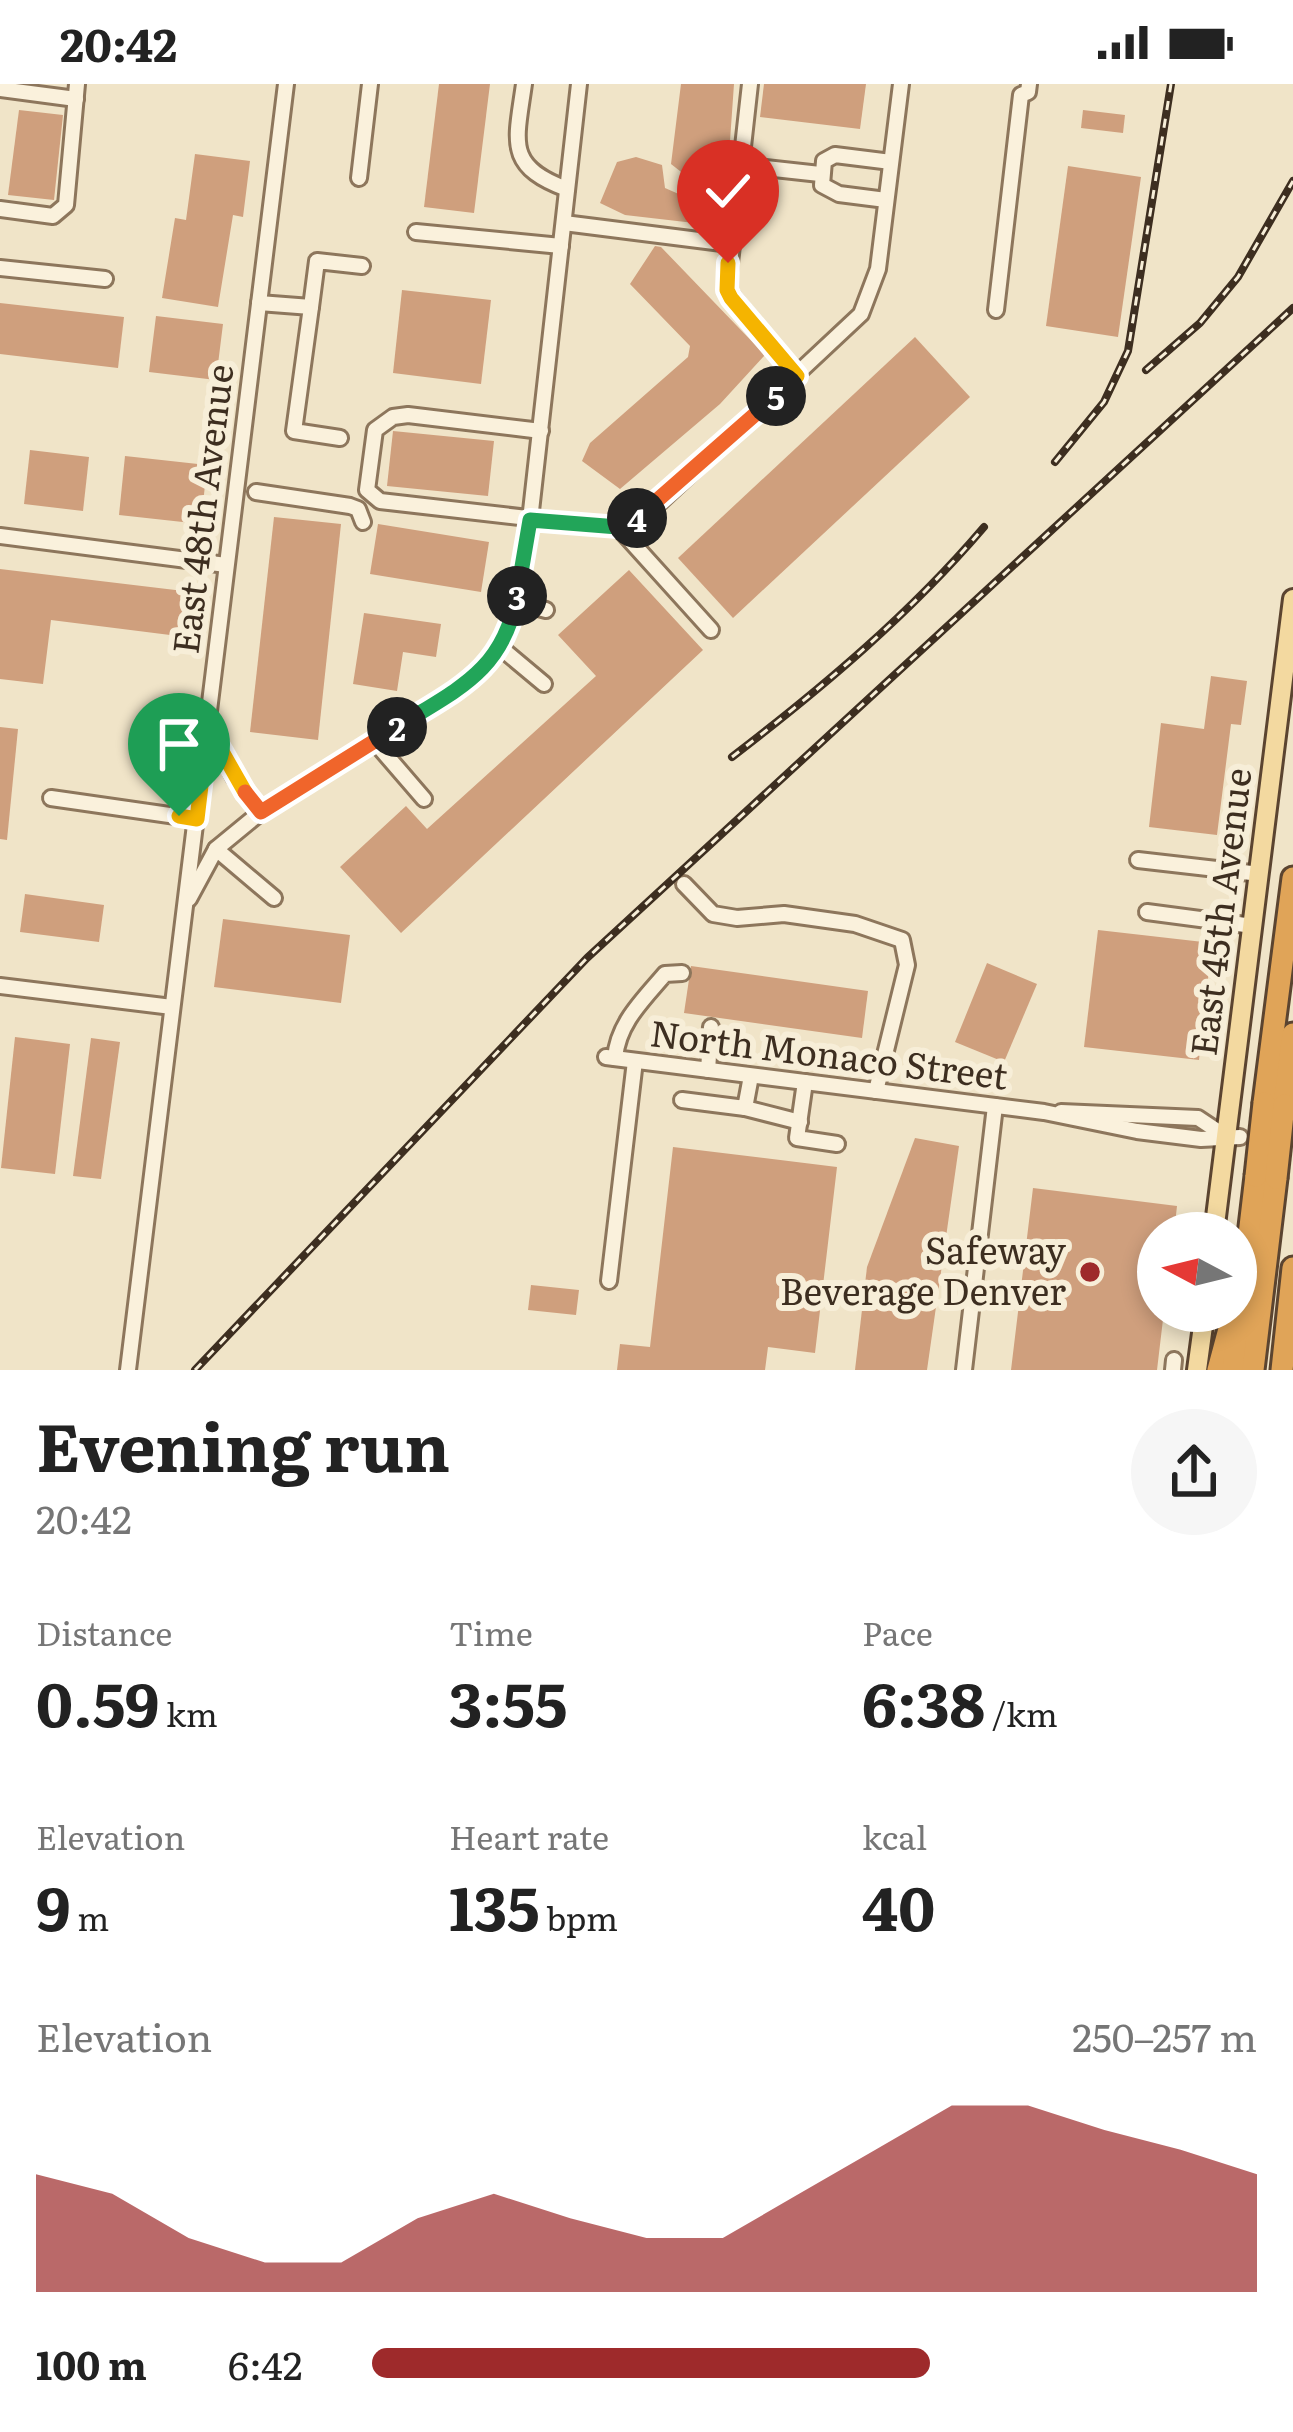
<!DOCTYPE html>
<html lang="en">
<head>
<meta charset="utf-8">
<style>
	:root { --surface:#fff; --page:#f6f6f6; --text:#222; --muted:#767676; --accent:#9e2a2b }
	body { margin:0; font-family:Literata,serif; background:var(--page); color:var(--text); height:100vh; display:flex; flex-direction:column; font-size:45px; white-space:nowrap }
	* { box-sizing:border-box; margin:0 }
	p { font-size:39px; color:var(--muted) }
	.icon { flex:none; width:66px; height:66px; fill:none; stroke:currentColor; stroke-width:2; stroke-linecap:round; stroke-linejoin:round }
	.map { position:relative; height:1286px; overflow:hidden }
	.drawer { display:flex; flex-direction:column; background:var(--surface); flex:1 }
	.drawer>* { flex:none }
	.needle { width:78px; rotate:277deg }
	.fabs { position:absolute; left:1137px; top:1128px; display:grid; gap:24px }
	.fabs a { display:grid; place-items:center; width:120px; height:120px; border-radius:50%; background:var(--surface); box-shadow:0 6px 18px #0003; font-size:60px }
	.pin { position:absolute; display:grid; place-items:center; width:102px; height:102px; color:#fff; margin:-123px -51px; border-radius:50% 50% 50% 0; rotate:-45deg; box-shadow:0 0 12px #0007 }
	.pin .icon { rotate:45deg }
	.km { position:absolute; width:60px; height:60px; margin:-30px; border-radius:50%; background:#222; color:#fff; font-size:33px; line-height:60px; text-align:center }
	.round { display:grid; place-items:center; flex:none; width:126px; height:126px; border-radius:63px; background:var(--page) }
	.headline { display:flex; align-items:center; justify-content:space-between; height:204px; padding:0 36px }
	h1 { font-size:66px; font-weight:700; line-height:90px }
	.stats { display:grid; grid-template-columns:repeat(3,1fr); gap:18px; height:204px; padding:12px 36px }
	.stats div { display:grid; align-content:center }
	.stats b { font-size:60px; font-weight:700 }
	.stats small { font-size:33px; font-weight:400 }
	.stats p { font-size:33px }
	.chart { height:336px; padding:24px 36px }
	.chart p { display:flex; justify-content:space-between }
	.chart svg { width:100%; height:216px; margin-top:12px; fill:var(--accent); opacity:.7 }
	ul { padding:0 36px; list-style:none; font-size:39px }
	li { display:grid; grid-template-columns:192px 144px 1fr; align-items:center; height:90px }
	li i { height:30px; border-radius:15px; background:var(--accent) }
	.status { display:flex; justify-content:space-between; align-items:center; height:84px; padding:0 60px; background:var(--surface); direction:ltr }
	.status svg { height:33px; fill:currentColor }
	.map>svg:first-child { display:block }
</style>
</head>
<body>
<div class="status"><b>20:42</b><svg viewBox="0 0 49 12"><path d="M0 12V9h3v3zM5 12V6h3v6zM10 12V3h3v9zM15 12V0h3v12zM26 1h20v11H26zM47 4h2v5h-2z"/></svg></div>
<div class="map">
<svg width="1293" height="1286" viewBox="0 0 1293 1286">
	<rect width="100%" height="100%" fill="#f0e4c8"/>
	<!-- building -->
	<g fill="#cf9f7d">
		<path d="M439,0H490L474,129L424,123Z"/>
		<path d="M681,0H734L729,71L703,140L625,131L600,119L617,78L636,73L662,81L665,104L681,111L685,91L671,80Z"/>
		<path d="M764,0H866L860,45L760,33Z"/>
		<path d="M19,26L63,31L54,116L8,111Z"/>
		<path d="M1083,26L1125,31L1123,49L1081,44Z"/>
		<path d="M195,70L250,77L243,133L233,131L218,223L162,214L175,134L186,136Z"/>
		<path d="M1068,82L1141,93L1118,253L1046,242Z"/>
		<path d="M655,162L661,163L765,271L720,320L620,405L582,377L590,359L688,273L690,262L630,200Z"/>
		<path d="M402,206L491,216L481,300L393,289Z"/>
		<path d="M0,219L124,233L118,284L0,270Z"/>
		<path d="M156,232L223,240L216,296L149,288Z"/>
		<path d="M915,253L970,313L733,534L678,474Z"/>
		<path d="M393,347L494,357L488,412L387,402Z"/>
		<path d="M30,366L89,373L83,427L24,420Z"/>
		<path d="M125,372L207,381L201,440L119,431Z"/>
		<path d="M274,433L341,440L318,656L250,648Z"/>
		<path d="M378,440L489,458L481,508L370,490Z"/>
		<path d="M0,485L192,508L186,553L51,536L43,600L0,595Z"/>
		<path d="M629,486L703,566L401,849L340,783L406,722L427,745L596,592L558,551Z"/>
		<path d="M364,529L441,540L436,573L403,568L397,607L353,600Z"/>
		<path d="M1211,592L1247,597L1241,641L1231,640L1217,751L1149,743L1161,639L1204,645Z"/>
		<path d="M0,643L18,645L7,756L0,755Z"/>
		<path d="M25,810L104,821L99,858L20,848Z"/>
		<path d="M223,835L350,851L341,919L214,903Z"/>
		<path d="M1098,846L1212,859L1199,976L1084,963Z"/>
		<path d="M987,879L1037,900L1004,978L955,958Z"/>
		<path d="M691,882L868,907L862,954L684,929Z"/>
		<path d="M15,953L70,960L55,1090L1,1084Z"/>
		<path d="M91,954L120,958L101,1095L73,1092Z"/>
		<path d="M915,1054L959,1062L927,1286H855L867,1183Z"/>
		<path d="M673,1063L837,1083L815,1269L768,1263L765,1286H617L620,1260L650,1263Z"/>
		<path d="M1033,1104L1177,1122L1174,1149H1158V1227H1164L1157,1286H1011Z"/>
		<path d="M531,1201L579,1206L576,1231L528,1226Z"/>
	</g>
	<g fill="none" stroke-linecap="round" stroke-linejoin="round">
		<defs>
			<g id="minor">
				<path d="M524,0C516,58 505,82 567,105"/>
				<path d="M750,0L727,206L797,293"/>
				<path d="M0,5L76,15"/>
				<path d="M756,83L820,90"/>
				<path d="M359,94L370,0"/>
				<path d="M886,116L839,110L822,101L824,77L835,71L891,78"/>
				<path d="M0,125L53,132L66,121L77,0"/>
				<path d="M564,139L730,160"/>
				<path d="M416,148L561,162"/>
				<path d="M0,184L105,195"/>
				<path d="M259,219L311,223L294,347L340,354"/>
				<path d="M311,223L317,177L362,182"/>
				<path d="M996,226L1021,11L1028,8L1029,0"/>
				<path d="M541,347L408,331L393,333L375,346L367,406L380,417L598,442L618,443L659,419L861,230L878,185L901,0"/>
				<path d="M256,408L350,422L358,425L363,438"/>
				<path d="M618,443L711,546"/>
				<path d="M0,452L226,481"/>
				<path d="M516,518L546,526"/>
				<path d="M501,564L544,600"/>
				<path d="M210,646L234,693L261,728"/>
				<path d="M374,657L424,715"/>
				<path d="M51,714L197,735"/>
				<path d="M216,765L274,814"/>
				<path d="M1138,776L1260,790"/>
				<path d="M684,800L713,830L737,834L784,830L855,840L902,856L907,881L876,1007"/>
				<path d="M189,815L216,765L261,728L465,600L501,564L513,532L530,436L579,0"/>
				<path d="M1147,828L1253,842"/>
				<path d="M0,902L172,923"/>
				<path d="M606,973L1044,1028L1137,1047L1201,1055L1240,1053"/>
				<path d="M615,974C618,939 643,916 665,890L682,889"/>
				<path d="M708,986L711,943"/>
				<path d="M805,998L797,1054L837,1060"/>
				<path d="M682,1016L745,1024L751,992"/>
				<path d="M745,1024L800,1038"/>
				<path d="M1061,1028L1198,1034L1225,1052"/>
				<path d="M609,1197L635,977"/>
				<path d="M128,1286L286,0"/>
				<path d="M964,1286L995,1022"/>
				<path d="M1173,1286L1174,1276"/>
			</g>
			<g id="major">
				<path d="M1214,1149L1293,515"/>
				<path d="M1197,1286L1205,1227"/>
			</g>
			<g id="highway">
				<path d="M1264,1019L1293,794"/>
				<path d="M1284,1021L1293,950"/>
				<path d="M1218,1286L1229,1245"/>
				<path d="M1233,1286L1256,1092"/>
				<path d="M1253,1286L1276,1094"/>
				<path d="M1282,1286L1293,1184"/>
			</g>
		</defs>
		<!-- minor casing -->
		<use href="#minor" stroke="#8d765c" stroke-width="20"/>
		<!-- major casing -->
		<use href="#major" stroke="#5b4430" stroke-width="24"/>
		<!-- highway casing -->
		<use href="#highway" stroke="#5b4430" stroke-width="27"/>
		<!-- minor -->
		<use href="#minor" stroke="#faf1dc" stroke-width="14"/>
		<!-- major -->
		<use href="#major" stroke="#f3d9a0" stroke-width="18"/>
		<!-- highway -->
		<use href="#highway" stroke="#e0a458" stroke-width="21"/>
		<defs>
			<g id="rail">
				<path d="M1146,286L1200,239L1238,193L1293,97"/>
				<path d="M1055,378L1104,318L1128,267L1171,0"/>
				<path d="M732,673C822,604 910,530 984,443"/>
				<path d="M195,1286L587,874L1293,224"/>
			</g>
		</defs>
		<!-- rail casing -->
		<use href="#rail" stroke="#3d2e20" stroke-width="8"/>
		<!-- rail -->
		<use href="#rail" stroke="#f7eed8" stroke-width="3" stroke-dasharray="9" stroke-linecap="butt"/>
		<defs>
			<g id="highway-bridge">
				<path d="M1256,1092L1264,1019"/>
				<path d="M1276,1094L1284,1021"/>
			</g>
		</defs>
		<!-- highway-bridge casing -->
		<use href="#highway-bridge" stroke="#5b4430" stroke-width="27" stroke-linecap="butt"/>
		<!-- highway-bridge -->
		<use href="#highway-bridge" stroke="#e0a458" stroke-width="21"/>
	</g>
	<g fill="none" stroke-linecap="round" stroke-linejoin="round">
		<defs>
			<path id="split-1" d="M179,732L197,735L208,643L245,708"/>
			<path id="split-2" d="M245,708L261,728L397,643"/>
			<path id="split-3" d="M397,643C457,605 503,588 517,512"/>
			<path id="split-4" d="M517,512L530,436L618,443L637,434"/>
			<path id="split-5" d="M637,434L776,312"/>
			<path id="split-6" d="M728,179L727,206L731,214L797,292L776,312"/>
		</defs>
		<!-- split-1 casing -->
		<use href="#split-1" stroke="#fff" stroke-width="24"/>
		<!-- split-2 casing -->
		<use href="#split-2" stroke="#fff" stroke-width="24"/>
		<!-- split-3 casing -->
		<use href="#split-3" stroke="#fff" stroke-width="24"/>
		<!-- split-4 casing -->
		<use href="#split-4" stroke="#fff" stroke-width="24"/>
		<!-- split-5 casing -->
		<use href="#split-5" stroke="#fff" stroke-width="24"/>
		<!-- split-6 casing -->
		<use href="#split-6" stroke="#fff" stroke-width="24"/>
		<!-- split-1 -->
		<use href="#split-1" stroke="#f5b400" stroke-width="15"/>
		<!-- split-2 -->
		<use href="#split-2" stroke="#f0652b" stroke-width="15"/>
		<!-- split-3 -->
		<use href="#split-3" stroke="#22a559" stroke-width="15"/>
		<!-- split-4 -->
		<use href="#split-4" stroke="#22a559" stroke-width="15"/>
		<!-- split-5 -->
		<use href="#split-5" stroke="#f0652b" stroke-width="15"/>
		<!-- split-6 -->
		<use href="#split-6" stroke="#f5b400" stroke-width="15"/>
	</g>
	<!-- markers -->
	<circle fill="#9e2a2b" stroke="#f7eed8" stroke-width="4.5" cx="1090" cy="1188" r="12"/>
	<g text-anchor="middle" stroke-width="12" stroke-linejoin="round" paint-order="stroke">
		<!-- street labels -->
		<g font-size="36" fill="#3d2e20" stroke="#f7eed8">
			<text transform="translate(203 425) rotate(-83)" y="13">East 48th Avenue</text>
			<text transform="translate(1221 828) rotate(-83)" y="13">East 45th Avenue</text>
			<text transform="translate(829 971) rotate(7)" y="13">North Monaco Street</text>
		</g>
		<!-- poi labels -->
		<g font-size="36" fill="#3d2e20" stroke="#f7eed8" text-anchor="end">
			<text x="1066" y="1180">Safeway<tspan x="1066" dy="41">Beverage Denver</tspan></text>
		</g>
	</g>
</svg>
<div class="fabs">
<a><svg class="needle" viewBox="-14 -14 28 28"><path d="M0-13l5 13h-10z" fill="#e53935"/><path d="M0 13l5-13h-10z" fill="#767676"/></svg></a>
</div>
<div class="pin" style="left:179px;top:732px;background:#1e9e55"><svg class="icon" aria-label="arrive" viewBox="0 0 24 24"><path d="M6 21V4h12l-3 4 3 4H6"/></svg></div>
<div class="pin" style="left:728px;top:179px;background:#d93025"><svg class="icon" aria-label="check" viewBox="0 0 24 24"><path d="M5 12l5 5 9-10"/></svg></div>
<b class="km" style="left:397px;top:643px">2</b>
<b class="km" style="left:517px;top:512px">3</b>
<b class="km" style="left:637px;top:434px">4</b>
<b class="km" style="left:776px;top:312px">5</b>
</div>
<section class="drawer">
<div class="headline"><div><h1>Evening run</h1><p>20:42</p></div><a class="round"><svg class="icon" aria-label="share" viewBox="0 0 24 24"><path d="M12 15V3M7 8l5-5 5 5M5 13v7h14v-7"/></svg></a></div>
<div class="stats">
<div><p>Distance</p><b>0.59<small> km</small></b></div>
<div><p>Time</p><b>3:55</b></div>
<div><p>Pace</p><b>6:38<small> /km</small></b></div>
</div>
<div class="stats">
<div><p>Elevation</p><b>9<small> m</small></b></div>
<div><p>Heart rate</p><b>135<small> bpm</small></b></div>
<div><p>kcal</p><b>40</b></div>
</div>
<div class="chart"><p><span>Elevation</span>250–257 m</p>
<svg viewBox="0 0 160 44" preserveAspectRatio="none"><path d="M0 44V20L10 24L20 33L30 38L40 38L50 29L60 24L70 29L80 33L90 33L100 24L110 15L120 6L130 6L140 11L150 15L160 20V44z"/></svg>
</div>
<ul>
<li><b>100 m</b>6:42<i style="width:63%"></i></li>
</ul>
</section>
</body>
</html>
